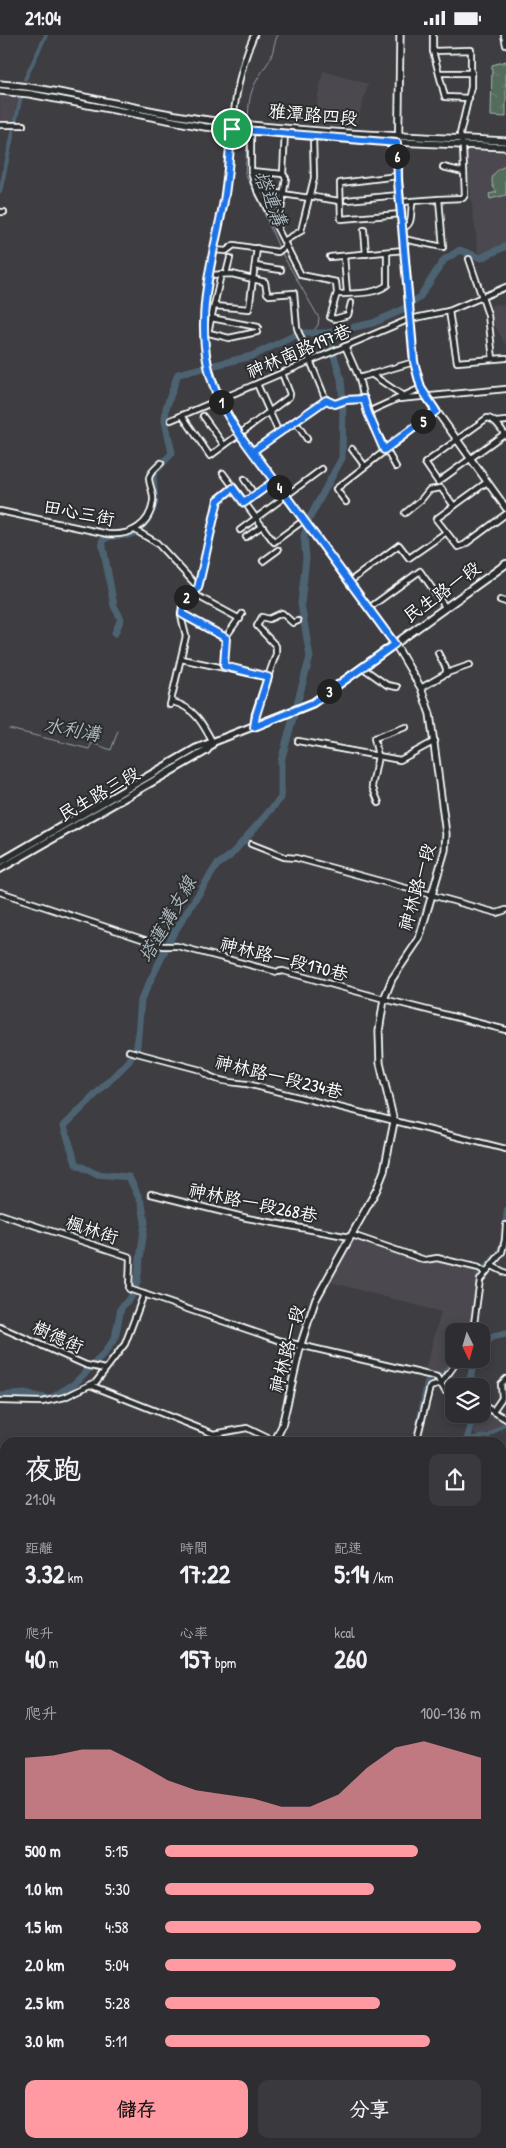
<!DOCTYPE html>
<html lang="zh-TW">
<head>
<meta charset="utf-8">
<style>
	:root { --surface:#2e2e32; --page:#3a3a3e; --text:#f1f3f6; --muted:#a7a8ac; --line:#494a4d; --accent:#ff9aa2 }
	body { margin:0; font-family:"Patrick Hand","LXGW WenKai TC",sans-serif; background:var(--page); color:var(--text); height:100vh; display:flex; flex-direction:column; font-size:19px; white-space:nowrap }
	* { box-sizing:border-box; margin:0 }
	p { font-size:16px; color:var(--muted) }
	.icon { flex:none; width:28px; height:28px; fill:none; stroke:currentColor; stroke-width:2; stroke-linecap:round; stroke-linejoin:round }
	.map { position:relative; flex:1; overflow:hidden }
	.side { position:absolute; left:0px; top:1402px; width:506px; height:711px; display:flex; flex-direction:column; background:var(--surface); border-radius:15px 15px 0 0; box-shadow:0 2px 8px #0003,0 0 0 1px var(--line) }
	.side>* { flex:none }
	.needle { width:32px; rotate:175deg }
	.buttons { position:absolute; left:445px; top:1288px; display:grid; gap:10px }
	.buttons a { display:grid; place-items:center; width:45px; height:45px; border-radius:10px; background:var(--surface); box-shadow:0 2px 8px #0003,0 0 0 1px var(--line); font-size:25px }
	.pin { position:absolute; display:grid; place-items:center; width:42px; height:42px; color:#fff; margin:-21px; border:2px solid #fff; border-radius:50%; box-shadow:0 1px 5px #0007 }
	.km { position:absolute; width:25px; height:25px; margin:-12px; border-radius:50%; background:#222; color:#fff; font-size:14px; line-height:25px; text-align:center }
	.round { display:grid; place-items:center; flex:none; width:52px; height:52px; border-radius:10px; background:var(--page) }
	.head { display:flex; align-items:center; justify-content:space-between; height:85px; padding:0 25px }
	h1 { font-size:28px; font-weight:800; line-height:38px }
	.figures { display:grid; grid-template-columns:repeat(3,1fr); gap:8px; height:85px; padding:5px 25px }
	.figures div { display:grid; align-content:center }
	.figures b { font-size:25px; font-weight:800 }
	.figures small { font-size:14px; font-weight:400 }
	.figures p { font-size:14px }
	.chart { height:140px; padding:10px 25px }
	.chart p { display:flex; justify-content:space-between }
	.chart svg { width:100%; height:90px; margin-top:5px; fill:var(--accent); opacity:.7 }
	.cta { display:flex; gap:10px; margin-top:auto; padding:10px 25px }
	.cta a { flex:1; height:58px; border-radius:10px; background:var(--accent); color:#111; font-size:20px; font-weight:800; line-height:58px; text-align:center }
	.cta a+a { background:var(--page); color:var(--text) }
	ul { padding:0 25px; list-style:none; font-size:16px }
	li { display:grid; grid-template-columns:80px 60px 1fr; align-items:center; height:38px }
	li i { height:12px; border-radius:6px; background:var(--accent) }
	.status { display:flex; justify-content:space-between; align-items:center; height:35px; padding:0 25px; background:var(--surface); direction:ltr }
	.status svg { height:14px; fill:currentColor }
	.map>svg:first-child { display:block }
</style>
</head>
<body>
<div class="status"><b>21:04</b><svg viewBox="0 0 49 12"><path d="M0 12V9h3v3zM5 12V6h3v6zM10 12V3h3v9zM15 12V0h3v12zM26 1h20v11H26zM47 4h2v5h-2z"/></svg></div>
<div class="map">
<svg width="506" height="2113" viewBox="0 0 506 2113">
	<defs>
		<pattern id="park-crowns" width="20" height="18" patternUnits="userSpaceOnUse" patternTransform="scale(1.25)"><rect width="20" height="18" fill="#526c5b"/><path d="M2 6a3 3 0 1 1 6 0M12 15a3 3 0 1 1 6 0" fill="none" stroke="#6c8274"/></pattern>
	</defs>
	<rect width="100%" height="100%" fill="#3e3d42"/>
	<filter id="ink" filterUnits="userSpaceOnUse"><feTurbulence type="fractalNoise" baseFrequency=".02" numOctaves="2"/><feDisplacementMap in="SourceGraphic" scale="10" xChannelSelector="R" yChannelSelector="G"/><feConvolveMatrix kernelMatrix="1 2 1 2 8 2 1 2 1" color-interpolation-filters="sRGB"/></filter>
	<g filter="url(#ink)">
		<!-- built -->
		<g fill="#4c4850">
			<path d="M323,36L368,49L356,92L312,90Z"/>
			<path d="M0,59L18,60L13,87H0Z"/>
			<path d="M465,114L506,116V209L483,220L478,217Z"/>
			<path d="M496,269L506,270V311L488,277L492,271Z"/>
			<path d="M354,1203L423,1225L428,1222L479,1238L469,1296H454V1324L441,1344L424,1339L441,1277L330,1247Z"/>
			<path d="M481,1371L506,1387L489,1398L479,1401L474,1398L472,1380L481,1379Z"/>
		</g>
		<!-- park -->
		<path fill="url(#park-crowns)" stroke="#a8b6ad" d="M506,26V82L491,81L492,30Z"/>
		<!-- pitch -->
		<path fill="#526c5b" stroke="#a8b6ad" d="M506,131V160L490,164L489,159L497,157C487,146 493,135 506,131Z"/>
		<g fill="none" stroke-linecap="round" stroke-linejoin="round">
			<!-- stream -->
			<g stroke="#95a1aa" stroke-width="1">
				<path d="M248,89C249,55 251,54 269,26C274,18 273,8 278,0"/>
				<path d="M248,98L245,139L259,166L279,213"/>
				<path d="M281,217L319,283L318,290L312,298"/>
				<path d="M9,694L89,714L92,708L111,715L118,696"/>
				<path d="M501,2057L506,2051"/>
				<path d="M464,2113L467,2109"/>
			</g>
			<!-- canal -->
			<g stroke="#4e6372" stroke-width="4">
				<path d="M25,44L46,0"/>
				<path d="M0,157L21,61"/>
				<path d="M472,1292L480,1237L497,1219L502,1208L506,1174"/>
				<path d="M412,1408L416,1399L426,1347L436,1348L454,1324"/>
				<path d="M461,1408L466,1404L489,1401L506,1388"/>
				<path d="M0,1485L5,1487"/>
				<path d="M501,1504L506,1506"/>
			</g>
			<!-- river -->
			<g stroke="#4e6372" stroke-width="7">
				<path d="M152,476L155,467L153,439L172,418L165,386L166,373L178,339L252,321L300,298H327L373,288L400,276L419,263L444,225L460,215L481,223L506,211"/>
				<path d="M115,598L121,584L114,571L102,506C116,493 128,512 147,485"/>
				<path d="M481,1314L492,1302L506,1299"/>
				<path d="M469,1351L474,1324"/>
				<path d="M0,1361L24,1359L50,1364L74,1349L103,1320L115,1303L121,1273L133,1259L137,1247L145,1187L142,1169L129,1142L96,1139L76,1129L64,1091L129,1026L137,1012L141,965L173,899L217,830L230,821L281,763V726L310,622L301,569L306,523L304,501L309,484L342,423L343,368L341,344L327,298"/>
				<path d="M466,1408L471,1391L470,1379"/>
			</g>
			<defs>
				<g id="street">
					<path d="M254,0C231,51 232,110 224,164C217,213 199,261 205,311C209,344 223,370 239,398L395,609"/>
					<path d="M433,0V16L445,62L469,63"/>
					<path d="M504,0L506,10"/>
					<path d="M433,16L471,15V52L460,99L463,113L465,160L463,163L439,164"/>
					<path d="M439,38H472"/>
					<path d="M0,90H23"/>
					<path d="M251,96V136L254,148L301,240L336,247L337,258L330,282L334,284L348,280L351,268"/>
					<path d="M443,132L464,137"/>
					<path d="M251,136L283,139"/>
					<path d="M398,141L340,148L341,184L401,179"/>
					<path d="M257,155L309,163"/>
					<path d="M309,161L339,166"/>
					<path d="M347,165L399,160"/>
					<path d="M400,167L439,164L443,212L403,204"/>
					<path d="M0,177H4"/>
					<path d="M402,193C415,190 409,176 413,166"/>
					<path d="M278,194L286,143L283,139L285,96"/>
					<path d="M364,195L366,219"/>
					<path d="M284,206L301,196L314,143L313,101"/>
					<path d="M214,215L226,216L234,210L278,217L286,211"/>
					<path d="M344,221L347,258"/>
					<path d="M330,222L404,215"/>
					<path d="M469,224L488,280L493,324"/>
					<path d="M255,231L281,235"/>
					<path d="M226,239L230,223"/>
					<path d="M209,240L232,239L265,247L267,258L269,260L294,258L297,293L326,365"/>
					<path d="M337,259C352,258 375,260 387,250V217"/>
					<path d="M214,271L249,274L257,213"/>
					<path d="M449,276L457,327L506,323"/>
					<path d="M211,283L258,292"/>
					<path d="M205,297L229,303L257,297"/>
					<path d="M208,298L221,239"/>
					<path d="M345,311L359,343L364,364"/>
					<path d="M371,339L405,362"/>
					<path d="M359,343L414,327"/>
					<path d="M257,349L279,398"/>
					<path d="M399,364L506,354"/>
					<path d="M368,377L421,353"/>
					<path d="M182,380L210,421L289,362L290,359L282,338"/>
					<path d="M203,381L224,410"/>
					<path d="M171,385L410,284L449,276L506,252"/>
					<path d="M295,386L307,404"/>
					<path d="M496,387L506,386"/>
					<path d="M504,399L438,447L425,428L487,383C496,384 501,394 506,401"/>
					<path d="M352,414L364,430"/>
					<path d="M253,416L326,365L335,369L346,365L364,364L373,391L396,432"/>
					<path d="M223,438L262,491L246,502"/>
					<path d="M244,444L255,460"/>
					<path d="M487,447L436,484L458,512L464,510L506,479"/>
					<path d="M346,467L336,454L436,376"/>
					<path d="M245,468L274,446"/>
					<path d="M0,476L108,499C130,501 150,491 153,466C154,458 149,450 149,443C150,437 157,432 161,428"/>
					<path d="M405,478L421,465L429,455L441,453L454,471"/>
					<path d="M262,491L274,507L304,485"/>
					<path d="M135,495L157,508L198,552"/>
					<path d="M240,495L322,434"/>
					<path d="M263,526L278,515"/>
					<path d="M349,547L399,510L409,523L445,498"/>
					<path d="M192,558L240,584"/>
					<path d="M500,565L506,567"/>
					<path d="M369,573L420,536L446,573"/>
					<path d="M182,579L225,603"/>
					<path d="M438,618L446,633V639"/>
					<path d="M181,624L268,642"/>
					<path d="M224,631L225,603L242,579"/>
					<path d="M363,633L387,650L397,652"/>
					<path d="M421,653L447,638L470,630"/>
					<path d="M173,667C195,673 203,689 213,708"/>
					<path d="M170,670L186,601L181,581L184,563L198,553L218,465L233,453"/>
					<path d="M254,692L255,679L276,619V611L257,591L262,582L269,584L282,578L293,588L298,586"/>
					<path d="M298,706L400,725L435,706"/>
					<path d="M379,768L372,751L378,721L374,703L406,692"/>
					<path d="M251,809L284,822L296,823L497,878L506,875"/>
					<path d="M0,857L163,911H177L277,937L283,936L384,964L506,995"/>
					<path d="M129,1016L201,1035C214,1047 230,1047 247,1049L506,1114"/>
					<path d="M151,1159L247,1183L350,1202"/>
					<path d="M0,1179L130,1222L129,1254L278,1305L437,1342L445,1356L454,1359"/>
					<path d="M352,1200L425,1225L437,1223L479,1233L485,1237"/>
					<path d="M492,1231L506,1238"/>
					<path d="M0,1292L86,1330L105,1334"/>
					<path d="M473,1296L480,1245L502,1217L505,1205L506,1190"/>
					<path d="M90,1350L214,1399L247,1393L274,1406"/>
					<path d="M0,1366L42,1367L65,1362L96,1347L125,1309L144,1259"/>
					<path d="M481,1369L506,1384"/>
					<path d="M493,1376L502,1363L501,1349L506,1344"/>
					<path d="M416,1408L430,1352L441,1349L459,1324"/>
					<path d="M0,1476L5,1474"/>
					<path d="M501,1501L506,1502"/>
					<path d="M0,1529L5,1531"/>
					<path d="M501,1582L506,1584"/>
					<path d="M0,1641L5,1643"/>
					<path d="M0,1708L5,1694"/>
					<path d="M501,1712L506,1714"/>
					<path d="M0,1757L5,1759"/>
					<path d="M0,1900L5,1902"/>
					<path d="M0,2035L5,2037"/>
					<path d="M197,2109L208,2113"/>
					<path d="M219,2113L221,2109"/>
				</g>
				<g id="secondary">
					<path d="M400,0L398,141L414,327L421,353L425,360L506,473"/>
					<path d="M0,49C70,55 138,76 208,85C307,98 407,101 506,106"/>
					<path d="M0,56L30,59L205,92L397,107L506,112"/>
					<path d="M274,1408L282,1391L301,1309L315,1266L377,1154L384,1136L394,1087L380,1028L379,996L384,964L392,944L419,904L445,815L446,799L430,679L421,653L395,609"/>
					<path d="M501,1809L506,1805"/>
					<path d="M415,2109L417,2113"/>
				</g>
				<g id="primary">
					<path d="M0,827L195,714L313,668L506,529"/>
					<path d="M0,834L206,716L212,709"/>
				</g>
			</defs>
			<!-- street casing -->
			<use href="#street" stroke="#fff" stroke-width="8"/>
			<!-- secondary casing -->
			<use href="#secondary" stroke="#fff" stroke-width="9"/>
			<!-- primary casing -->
			<use href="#primary" stroke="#fff" stroke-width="10"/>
			<!-- street -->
			<use href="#street" stroke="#2a2d2e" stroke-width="4.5"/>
			<!-- secondary -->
			<use href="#secondary" stroke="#2a2d2e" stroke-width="5.5"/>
			<!-- primary -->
			<use href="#primary" stroke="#2a2d2e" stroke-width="6"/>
		</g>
	</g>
	<g fill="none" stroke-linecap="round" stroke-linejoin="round" filter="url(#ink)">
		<defs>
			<path id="route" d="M232,94C229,118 228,143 224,166C211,231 189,300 219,364C233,394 255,420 274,446L244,468L233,453L218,465L198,553L184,563L182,579L226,603L224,631L268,642L256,680L254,692L313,668L395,609L253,416L326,365L335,369L346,365L364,364L368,378L384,415L436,376L421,353L414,327L398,146L397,108L232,94"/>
		</defs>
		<!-- route casing -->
		<use href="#route" stroke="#fff" stroke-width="10"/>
		<!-- route -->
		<use href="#route" stroke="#1a73e8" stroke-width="6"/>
	</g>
	<g text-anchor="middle" stroke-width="4" stroke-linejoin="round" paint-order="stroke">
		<!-- street labels -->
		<g font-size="18" fill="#fff" stroke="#2a2d2e">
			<text transform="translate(313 80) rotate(5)" y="6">雅潭路四段</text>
			<text transform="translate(299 316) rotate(-23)" y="6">神林南路197巷</text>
			<text transform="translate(79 478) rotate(11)" y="6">田心三街</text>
			<text transform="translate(442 557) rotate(-36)" y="6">民生路一段</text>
			<text transform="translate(99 759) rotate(-30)" y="6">民生路三段</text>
			<text transform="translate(417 852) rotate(-74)" y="6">神林路一段</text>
			<text transform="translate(284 924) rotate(14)" y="6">神林路一段170巷</text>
			<text transform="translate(279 1042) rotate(14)" y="6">神林路一段234巷</text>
			<text transform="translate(253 1168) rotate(12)" y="6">神林路一段268巷</text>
			<text transform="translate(92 1195) rotate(18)" y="6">楓林街</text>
			<text transform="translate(58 1302) rotate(24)" y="6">樹德街</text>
			<text transform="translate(287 1314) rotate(-75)" y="6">神林路一段</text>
		</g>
		<!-- water labels -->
		<g font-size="19" font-style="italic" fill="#afb9c0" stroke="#2a2d2e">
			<text transform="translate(271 163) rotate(68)" y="7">塔連溝</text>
			<text transform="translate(72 694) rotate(10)" y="7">水利溝</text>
			<text transform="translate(167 884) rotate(-60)" y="7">塔蓮溝支線</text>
		</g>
	</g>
</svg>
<div class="buttons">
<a><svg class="needle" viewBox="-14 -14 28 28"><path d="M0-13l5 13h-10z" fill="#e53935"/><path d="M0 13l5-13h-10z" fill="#a7a8ac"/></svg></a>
<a><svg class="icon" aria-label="layers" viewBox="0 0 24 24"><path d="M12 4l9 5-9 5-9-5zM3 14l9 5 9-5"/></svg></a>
</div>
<div class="pin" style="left:232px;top:94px;background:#1e9e55"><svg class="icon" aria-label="arrive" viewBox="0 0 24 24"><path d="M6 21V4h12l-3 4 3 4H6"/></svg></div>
<b class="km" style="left:221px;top:367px">1</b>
<b class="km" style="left:186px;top:562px">2</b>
<b class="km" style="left:329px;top:656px">3</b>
<b class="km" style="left:279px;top:452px">4</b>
<b class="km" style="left:423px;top:386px">5</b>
<b class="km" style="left:397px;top:121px">6</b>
<section class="side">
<div class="head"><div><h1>夜跑</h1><p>21:04</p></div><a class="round"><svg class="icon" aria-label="share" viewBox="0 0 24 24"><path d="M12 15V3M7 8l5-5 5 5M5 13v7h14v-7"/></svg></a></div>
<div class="figures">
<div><p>距離</p><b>3.32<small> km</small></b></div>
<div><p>時間</p><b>17:22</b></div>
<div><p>配速</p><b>5:14<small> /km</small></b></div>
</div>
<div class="figures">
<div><p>爬升</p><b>40<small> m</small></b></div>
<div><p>心率</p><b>157<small> bpm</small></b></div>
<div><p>kcal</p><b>260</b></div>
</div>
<div class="chart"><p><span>爬升</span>100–136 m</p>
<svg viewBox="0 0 160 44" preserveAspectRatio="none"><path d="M0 44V14L10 13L20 10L30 10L40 17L50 25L60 30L70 32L80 34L90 38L100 38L110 32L120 19L130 9L140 6L150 10L160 14V44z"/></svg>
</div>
<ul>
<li><b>500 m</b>5:15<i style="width:80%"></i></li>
<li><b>1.0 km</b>5:30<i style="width:66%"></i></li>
<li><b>1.5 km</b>4:58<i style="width:100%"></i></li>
<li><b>2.0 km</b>5:04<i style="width:92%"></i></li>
<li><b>2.5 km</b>5:28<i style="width:68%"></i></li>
<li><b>3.0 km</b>5:11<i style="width:84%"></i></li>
</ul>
<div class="cta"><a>儲存</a><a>分享</a></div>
</section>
</div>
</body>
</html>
